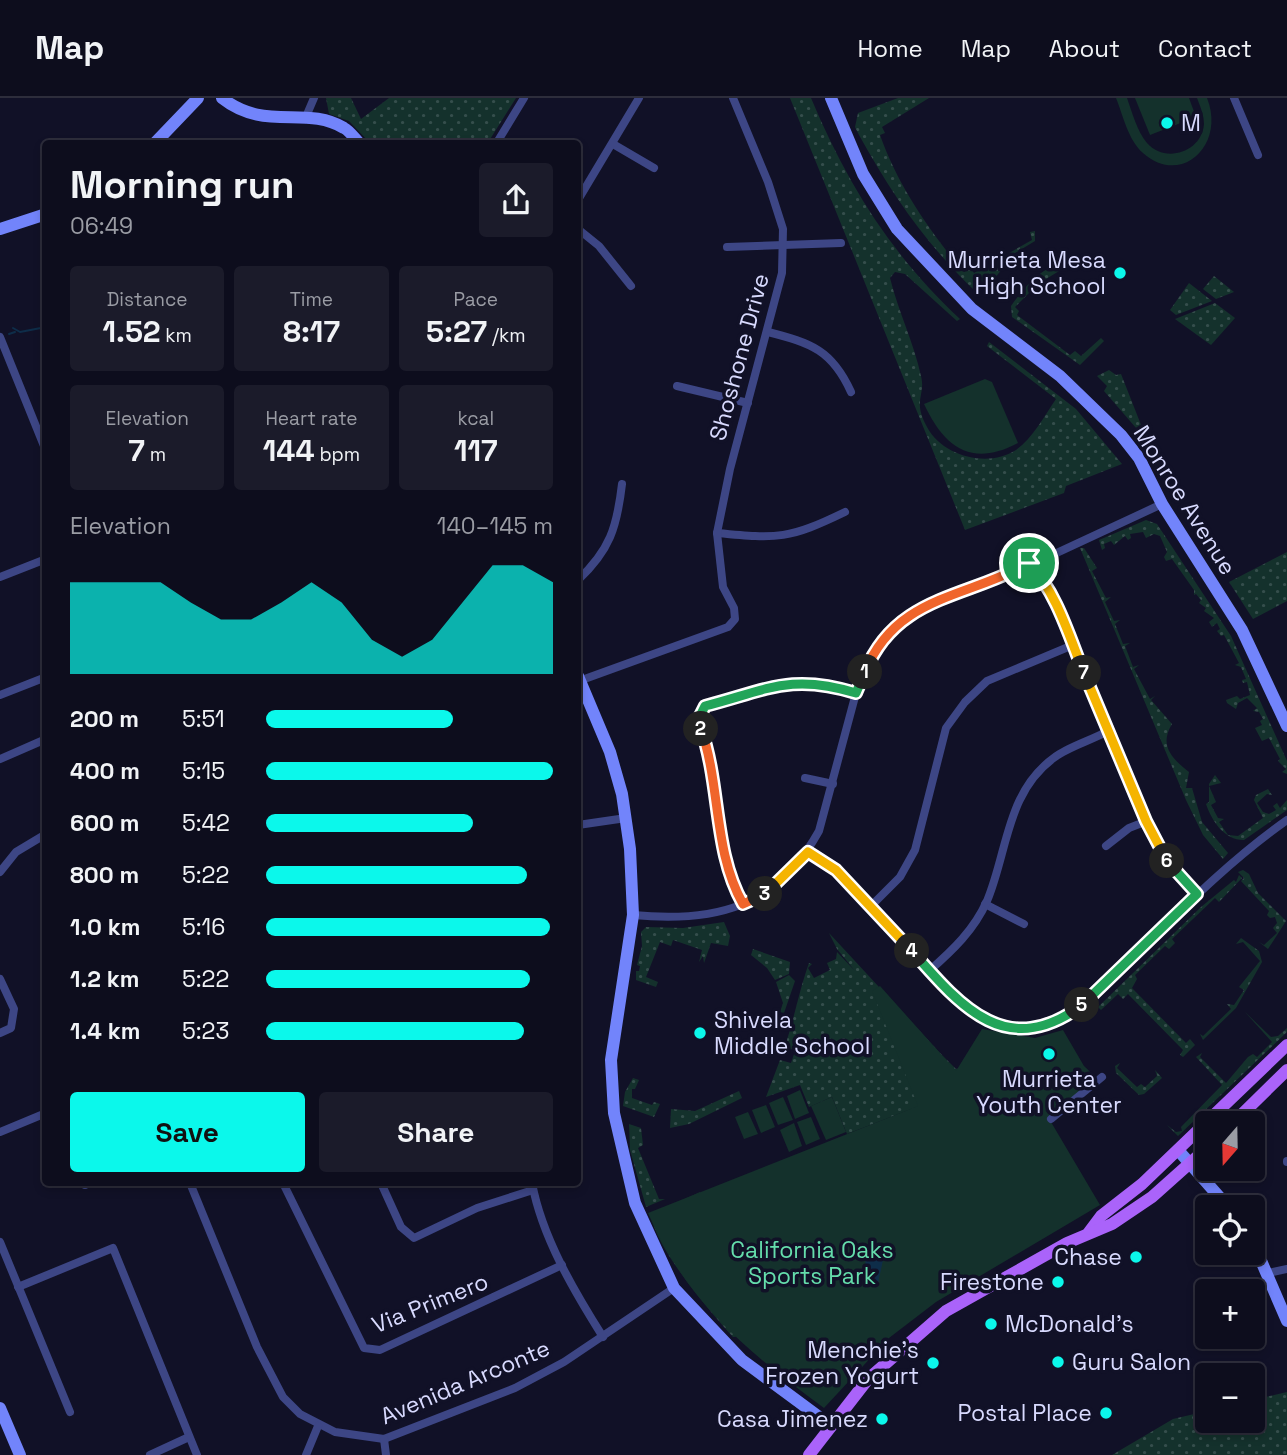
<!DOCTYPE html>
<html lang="en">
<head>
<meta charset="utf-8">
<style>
	:root { --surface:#0d0d1d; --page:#1b1b2a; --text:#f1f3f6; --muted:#9a9ca4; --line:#2d2d3b; --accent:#0bf8eb }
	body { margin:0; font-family:"Space Grotesk",sans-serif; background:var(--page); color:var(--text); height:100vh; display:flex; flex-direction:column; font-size:26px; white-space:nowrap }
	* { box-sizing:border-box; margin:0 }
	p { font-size:23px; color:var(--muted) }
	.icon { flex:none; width:38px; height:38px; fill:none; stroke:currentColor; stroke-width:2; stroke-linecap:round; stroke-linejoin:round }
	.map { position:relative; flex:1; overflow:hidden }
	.drawer { position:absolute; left:42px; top:42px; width:539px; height:1046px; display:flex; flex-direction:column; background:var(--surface); border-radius:7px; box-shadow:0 4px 10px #0003,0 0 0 2px var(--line) }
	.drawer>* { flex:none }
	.needle { width:46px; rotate:200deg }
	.tools { position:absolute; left:1195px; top:1013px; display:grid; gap:14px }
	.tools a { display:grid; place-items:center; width:70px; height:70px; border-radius:7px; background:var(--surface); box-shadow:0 4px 10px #0003,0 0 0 2px var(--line); font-size:35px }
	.pin { position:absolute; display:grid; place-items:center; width:60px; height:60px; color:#fff; margin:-30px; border:4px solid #fff; border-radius:50%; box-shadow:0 2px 7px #0007 }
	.km { position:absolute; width:35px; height:35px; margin:-18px; border-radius:50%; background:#222; color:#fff; font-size:19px; line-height:35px; text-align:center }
	.round { display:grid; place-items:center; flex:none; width:74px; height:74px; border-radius:7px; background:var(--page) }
	.overview { display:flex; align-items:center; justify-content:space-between; height:119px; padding:0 28px }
	h1 { font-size:38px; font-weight:600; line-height:52px }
	.stats { display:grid; grid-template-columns:repeat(3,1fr); gap:10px; height:119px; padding:7px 28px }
	.stats div { display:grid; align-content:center; border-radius:7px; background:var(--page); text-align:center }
	.stats b { font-size:30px; font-weight:600 }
	.stats small { font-size:19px; font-weight:400 }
	.stats p { font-size:19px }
	.chart { height:196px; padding:14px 28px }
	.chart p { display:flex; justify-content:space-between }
	.chart svg { width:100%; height:126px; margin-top:7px; fill:var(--accent); opacity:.7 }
	.action { display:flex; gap:14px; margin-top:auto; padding:14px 28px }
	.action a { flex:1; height:80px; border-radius:7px; background:var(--accent); color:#111; font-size:28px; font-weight:600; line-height:80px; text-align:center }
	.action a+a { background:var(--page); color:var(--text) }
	ul { padding:0 28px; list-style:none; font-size:23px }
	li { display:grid; grid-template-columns:112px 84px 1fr; align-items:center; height:52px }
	li i { height:18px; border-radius:9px; background:var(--accent) }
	header { display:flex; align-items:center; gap:42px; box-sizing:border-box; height:98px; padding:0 35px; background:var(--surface); border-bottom:2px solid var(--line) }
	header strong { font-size:33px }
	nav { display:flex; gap:38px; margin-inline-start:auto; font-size:24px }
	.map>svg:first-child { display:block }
</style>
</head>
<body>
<header>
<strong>Map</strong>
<nav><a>Home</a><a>Map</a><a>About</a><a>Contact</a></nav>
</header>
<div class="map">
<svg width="1287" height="1357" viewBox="0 0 1287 1357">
	<defs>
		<pattern id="grass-dots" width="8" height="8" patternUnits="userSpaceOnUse" patternTransform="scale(1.75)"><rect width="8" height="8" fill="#14312c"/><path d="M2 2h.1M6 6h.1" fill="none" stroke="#354e4c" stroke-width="1.8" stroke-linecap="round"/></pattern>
		<pattern id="water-ripples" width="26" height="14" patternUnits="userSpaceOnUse" patternTransform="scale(1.75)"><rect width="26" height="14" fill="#0e2d49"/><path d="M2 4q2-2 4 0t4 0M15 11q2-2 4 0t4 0" fill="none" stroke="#304b64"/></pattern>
	</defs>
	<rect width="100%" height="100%" fill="#111127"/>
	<!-- grass -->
	<g fill="url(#grass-dots)">
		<path d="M326,0H351L361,21L389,0H516L487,46L370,45L349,23L329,16Z"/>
		<path d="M790,0H811C847,86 892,158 960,221L957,223L905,176L895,174L890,180C898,213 914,245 921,278C926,298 912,302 927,329C943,359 989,370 1016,352C1033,340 1045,317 1056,301L987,248L989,244L1076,311L1122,366L1066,388L1064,395L965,432Z"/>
		<path d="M898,0H929L882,29L885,35L880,37C898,88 930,134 964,174L971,170L974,175L1032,142L1030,134L1035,133V143L1015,155L986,191L974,192C926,146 891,95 859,37L855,29L858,15Z"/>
		<path d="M1065,163L1072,165L1038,186L1015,209L1019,213L1017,217L1070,257L1075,253L1081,258L1101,240L1104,243L1080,267L1012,219L1011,208C1027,186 1039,172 1065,163Z"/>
		<path d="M1214,178L1234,194L1216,201L1203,191Z"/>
		<path d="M1189,185L1212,203L1176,217L1170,212Z"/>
		<path d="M1215,205L1235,220L1211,247L1175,221Z"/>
		<path d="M1109,272L1116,277L1121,276L1145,337L1143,338L1104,293L1107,288L1097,278Z"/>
		<path d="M1146,422L1157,426L1231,538L1287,663V676L1282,674L1286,671L1278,663L1280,661L1269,640L1262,643L1255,630L1262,627L1260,623L1263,621L1259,614L1253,613L1257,610L1247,600L1238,605L1236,611L1227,605L1226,602L1237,598L1240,601L1250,597L1247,584L1243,585L1242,582L1246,581L1241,569L1235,567L1239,565L1224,537L1221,538L1217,533L1220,531L1217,525L1212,529L1209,524L1214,520L1204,513L1206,510L1199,505L1201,502L1196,496L1194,497V492L1172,461L1166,463L1164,459L1167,454L1160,438L1154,436L1146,440L1143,434L1130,436L1131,440L1128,442L1125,438L1114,447L1111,443L1104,446L1105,450L1102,452L1099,442Z"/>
		<path d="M1080,450H1084L1097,470L1092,473L1106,500L1111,499L1105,504L1114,523L1120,522L1115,526L1123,546L1130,545L1125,548L1133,569L1139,567L1134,571L1150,601L1155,598L1151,602L1172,626C1159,647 1171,660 1189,674L1186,690H1192L1202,724L1228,755L1223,761L1203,737L1186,702Z"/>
		<path d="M1287,454V503L1253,521L1229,484Z"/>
		<path d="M1215,677L1221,685L1209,688L1216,704L1211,707L1218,720L1224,721L1219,724L1228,737L1238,738L1263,720L1254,702L1256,697L1268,691L1272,697L1267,696L1257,705L1263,714L1269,716L1276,712L1273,708L1277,705L1280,710L1287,702V712L1244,742C1224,742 1212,723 1206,706L1209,704V686Z"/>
		<path d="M1243,772L1249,776L1258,795L1286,823L1268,851L1259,844L1264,847L1277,835L1273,830L1277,825L1275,819L1270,820L1267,817L1269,813L1241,783L1244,780L1238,774Z"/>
		<path d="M1239,777L1242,780L1219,804L1215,800L1172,841L1175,845L1169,851L1165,848L1135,877L1137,881L1132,890L1186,945L1190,941L1195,947L1183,959L1180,957L1183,952L1128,896L1123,901L1118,896L1101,912L1098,909L1201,809L1234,782L1236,784Z"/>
		<path d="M724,824L730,838L728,848L711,845L704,865L703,858L699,864L702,852L673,842L671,848L660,844L646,879L658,884L656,889L636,882V873H639L640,868L637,867L642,848L641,834L646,829L683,830Z"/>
		<path d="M829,835L941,956L956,971L960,970C955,1012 939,993 924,1019C913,1039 909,1080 904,1104L895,1102L897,1082L878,1075L863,1081L859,1088L858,1107L876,1114L874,1121L860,1118L859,1121L797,1105L793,1133L776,1202L746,1238L733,1239C713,1217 650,1144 652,1116L700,1094L701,1096L765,1075L919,1008L847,1036L832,999L809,1009L800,987L766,999L780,962L791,965L795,953L785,948C795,918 799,893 809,865L812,866L808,870L814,880L830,872L827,865L836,861L837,854L855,873L837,851Z"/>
		<path d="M1241,840L1259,853L1262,864L1236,910L1203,942L1200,936L1203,938L1231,911L1227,906L1234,907L1244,892L1239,889L1260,863L1243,844L1236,846Z"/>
		<path d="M753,851L790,864L789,876L775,882L767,870L751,857Z"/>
		<path d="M789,877L795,883L784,915L780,914L783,905L776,884Z"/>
		<path d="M1245,914L1271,939L1278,938L1287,930V934L1178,1038L1167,1027L1176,1034L1182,1033L1181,1029L1222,987L1196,959L1202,955L1200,959L1226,985L1248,959L1253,956L1257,959L1272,944Z"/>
		<path d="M1120,965L1117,970L1137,989L1141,986L1145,989L1157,978L1155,972L1162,980L1144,996L1139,997L1116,975L1115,968Z"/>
		<path d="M633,980L639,982L635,991H632V1000L652,1007L654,1004L660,1006L654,1019L623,1008L625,994Z"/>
		<path d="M739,993L742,1000L689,1026L670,1030L671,1011L695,1013Z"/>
		<path d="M629,1026L641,1030L643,1047L638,1050L659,1101H665L646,1109L630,1052Z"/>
		<path d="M1287,1294V1357H1112L1173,1321L1207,1313L1208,1323H1253V1302Z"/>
	</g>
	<!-- park -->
	<g fill="#14312c">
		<path d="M1116,0H1127C1132,14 1137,33 1147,45C1165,66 1202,54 1204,26C1204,17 1200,8 1197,0H1207C1226,47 1181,89 1143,55C1128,42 1123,17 1116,0Z"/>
		<path d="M1135,0H1189L1196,19L1150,37Z"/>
		<path d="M985,281L992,284L1018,345C971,370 944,349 924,306Z"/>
		<path d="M880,888L956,973L982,931L1035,940L1063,932L1084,968L1101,984L1051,1024L1100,1107L936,1204L889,1240L824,1310C748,1254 686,1204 648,1115L918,1008L872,893Z"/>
		<path d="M800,992L809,1015L795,1021L787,998Z"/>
		<path d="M783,999L793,1022L778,1027L769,1005Z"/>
		<path d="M832,999L846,1034L826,1042L811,1008Z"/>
		<path d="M766,1007L775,1029L761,1035L752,1012Z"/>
		<path d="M748,1014L758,1036L744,1041L735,1019Z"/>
		<path d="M811,1019L820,1041L806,1047L797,1024Z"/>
		<path d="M794,1025L802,1048L789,1054L780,1032Z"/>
	</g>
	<!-- water -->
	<path fill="url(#water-ripples)" d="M866,1159L883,1162L878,1185L864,1182Z"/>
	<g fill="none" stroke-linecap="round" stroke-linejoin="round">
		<!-- stream -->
		<g stroke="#0e2d49" stroke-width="2">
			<path d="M13,230L20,234L46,229"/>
			<path d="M9,236L15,234"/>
		</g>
		<!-- street -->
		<g stroke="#3d4685" stroke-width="8">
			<path d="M1234,0L1258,57"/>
			<path d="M305,21L314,0"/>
			<path d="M496,46L524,0"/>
			<path d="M613,46L654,70"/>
			<path d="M578,102L639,0"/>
			<path d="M578,131L599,148L631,188"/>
			<path d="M727,149L841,145"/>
			<path d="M768,234C811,245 832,252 851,294"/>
			<path d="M0,239L46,353"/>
			<path d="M677,288L748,305"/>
			<path d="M717,435C779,441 789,441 845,414"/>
			<path d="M1029,465L1040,477L1062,518L1147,723L1170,769L1197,796"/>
			<path d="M0,479L46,461"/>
			<path d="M578,482C610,452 617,429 622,386"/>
			<path d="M579,583L728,529L735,521L734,510L723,489L717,435L730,371L782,175L783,131L768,84L733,0"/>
			<path d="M0,597L46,579"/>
			<path d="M0,661L46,641"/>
			<path d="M805,680L833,686"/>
			<path d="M578,727L626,720"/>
			<path d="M1106,748L1129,730L1147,723"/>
			<path d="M808,754C873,797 912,868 974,916C997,935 1035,933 1060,921C1091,907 1116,875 1140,852C1187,806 1233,760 1287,722"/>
			<path d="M0,774L16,754L46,736"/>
			<path d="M742,806C713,750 719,681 698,622L705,608C767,592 791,575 856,595"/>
			<path d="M985,806L1024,826"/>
			<path d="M871,808L900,779L915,752L946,630L965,604L987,583L1073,547"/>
			<path d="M633,817C715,825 776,810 819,733L856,595L868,565L894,530L925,506L1005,479L1162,406"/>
			<path d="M929,873C953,852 974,832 987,803C1008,753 1006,694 1055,659C1068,649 1092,642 1108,633"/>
			<path d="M0,881L14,911L11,930L0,935"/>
			<path d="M1051,1021L1102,979"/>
			<path d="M0,1034L46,1015"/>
			<path d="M1287,1063V1064"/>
			<path d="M85,1085V1087"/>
			<path d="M190,1085L257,1249L283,1299L300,1316L335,1334L384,1341L515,1290L564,1264L674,1190"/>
			<path d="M283,1085L364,1250L380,1252L562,1167"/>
			<path d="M381,1085L401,1129L414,1140L477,1110L533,1092"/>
			<path d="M532,1085C542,1139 574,1193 603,1239"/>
			<path d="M0,1144L70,1314"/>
			<path d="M1268,1175L1287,1171"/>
			<path d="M18,1189L113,1150L197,1357"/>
			<path d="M384,1341L386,1357"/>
			<path d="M150,1357L189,1339"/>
			<path d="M306,1357L318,1328"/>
		</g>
		<!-- secondary -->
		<g stroke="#7284fb" stroke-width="12">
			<path d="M222,0C265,34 306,7 344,30C350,33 355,41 360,46"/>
			<path d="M831,0L863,76L897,131L972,211L1060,278L1121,337L1139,360L1162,406L1242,532L1287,628"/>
			<path d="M154,46L198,0"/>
			<path d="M0,131L46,116"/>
			<path d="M578,578L610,654L622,696L630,751L633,817L611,962L614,1015L635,1105L674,1190L742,1262L830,1327"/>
			<path d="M1178,1052L1229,1110"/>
			<path d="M1253,1144L1287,1223"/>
			<path d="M0,1310L20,1357"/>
		</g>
		<!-- primary -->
		<g stroke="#aa63fa" stroke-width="12">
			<path d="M1232,1026L1287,972"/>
			<path d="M1089,1134L1101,1118L1142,1086L1287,947"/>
			<path d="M809,1357L868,1281L946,1213L1067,1145L1112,1126L1152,1099L1208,1049"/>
		</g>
	</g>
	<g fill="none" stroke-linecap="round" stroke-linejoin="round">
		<defs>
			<path id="split-1" d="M865,574C896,497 968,500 1029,465"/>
			<path id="split-2" d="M701,631L698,622L705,608C767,592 791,575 856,595L865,574"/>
			<path id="split-3" d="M701,631C721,688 713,753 743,806L765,796"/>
			<path id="split-4" d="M765,796L808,754L836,772L912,853"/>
			<path id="split-5" d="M912,853C961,909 1007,963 1082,907"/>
			<path id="split-6" d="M1082,907L1197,796L1167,763"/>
			<path id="split-7" d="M1084,575L1146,723L1167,763"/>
			<path id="split-8" d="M1029,465C1057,495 1069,538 1084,575"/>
		</defs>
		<!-- split-1 casing -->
		<use href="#split-1" stroke="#fff" stroke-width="14"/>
		<!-- split-2 casing -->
		<use href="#split-2" stroke="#fff" stroke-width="14"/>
		<!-- split-3 casing -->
		<use href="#split-3" stroke="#fff" stroke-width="14"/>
		<!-- split-4 casing -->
		<use href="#split-4" stroke="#fff" stroke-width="14"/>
		<!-- split-5 casing -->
		<use href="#split-5" stroke="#fff" stroke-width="14"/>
		<!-- split-6 casing -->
		<use href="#split-6" stroke="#fff" stroke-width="14"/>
		<!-- split-7 casing -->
		<use href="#split-7" stroke="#fff" stroke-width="14"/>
		<!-- split-8 casing -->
		<use href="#split-8" stroke="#fff" stroke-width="14"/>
		<!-- split-1 -->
		<use href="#split-1" stroke="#f0652b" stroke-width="9"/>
		<!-- split-2 -->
		<use href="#split-2" stroke="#22a559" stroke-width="9"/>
		<!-- split-3 -->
		<use href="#split-3" stroke="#f0652b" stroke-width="9"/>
		<!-- split-4 -->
		<use href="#split-4" stroke="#f5b400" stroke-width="9"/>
		<!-- split-5 -->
		<use href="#split-5" stroke="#22a559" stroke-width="9"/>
		<!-- split-6 -->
		<use href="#split-6" stroke="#22a559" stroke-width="9"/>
		<!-- split-7 -->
		<use href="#split-7" stroke="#f5b400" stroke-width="9"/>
		<!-- split-8 -->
		<use href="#split-8" stroke="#f5b400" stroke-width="9"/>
	</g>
	<!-- markers -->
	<g fill="#0bf8eb" stroke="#111127" stroke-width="2.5">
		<circle cx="1167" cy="25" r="7"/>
		<circle cx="1120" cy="175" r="7"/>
		<circle cx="700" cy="935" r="7"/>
		<circle cx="1049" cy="956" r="7"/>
		<circle cx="1136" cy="1159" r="7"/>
		<circle cx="1058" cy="1184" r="7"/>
		<circle cx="991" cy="1226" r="7"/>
		<circle cx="1058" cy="1264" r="7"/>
		<circle cx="933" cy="1265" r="7"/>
		<circle cx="1106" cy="1315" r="7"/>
		<circle cx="882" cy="1321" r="7"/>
	</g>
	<g text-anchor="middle" stroke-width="7" stroke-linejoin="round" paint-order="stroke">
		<!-- poi labels -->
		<g font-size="23" fill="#d8dafe" stroke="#111127" text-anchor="end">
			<text x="1181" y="33" text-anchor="start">M</text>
			<text x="1106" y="170">Murrieta Mesa<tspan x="1106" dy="26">High School</tspan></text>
			<text x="714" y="930" text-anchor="start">Shivela<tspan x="714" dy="26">Middle School</tspan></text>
			<text x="1049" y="989" text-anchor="middle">Murrieta<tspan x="1049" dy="26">Youth Center</tspan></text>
			<text x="1122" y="1167">Chase</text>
			<text x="1044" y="1192">Firestone</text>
			<text x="1005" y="1234" text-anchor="start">McDonald's</text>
			<text x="919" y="1260">Menchie's<tspan x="919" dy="26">Frozen Yogurt</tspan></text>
			<text x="1072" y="1272" text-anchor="start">Guru Salon</text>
			<text x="1092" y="1323">Postal Place</text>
			<text x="868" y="1329">Casa Jimenez</text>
		</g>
		<!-- street labels -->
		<g font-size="23" fill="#d8dafe" stroke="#111127">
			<text transform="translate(739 259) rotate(-75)" y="8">Shoshone Drive</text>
			<text transform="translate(1185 402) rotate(58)" y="8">Monroe Avenue</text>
			<text transform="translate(430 1205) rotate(-22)" y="8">Via Primero</text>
			<text transform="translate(465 1284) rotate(-23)" y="8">Avenida Arconte</text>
		</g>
		<!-- park labels -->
		<g font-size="23" fill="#65ddac" stroke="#111127">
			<text x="812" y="1160">California Oaks<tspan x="812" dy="26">Sports Park</tspan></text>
		</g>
	</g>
</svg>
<div class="tools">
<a><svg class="needle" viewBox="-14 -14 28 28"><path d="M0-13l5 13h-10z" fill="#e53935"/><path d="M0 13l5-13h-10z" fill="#9a9ca4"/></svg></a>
<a><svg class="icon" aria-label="locate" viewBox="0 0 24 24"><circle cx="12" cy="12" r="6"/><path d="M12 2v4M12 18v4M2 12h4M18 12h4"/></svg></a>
<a>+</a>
<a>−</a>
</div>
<div class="pin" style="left:1029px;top:465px;background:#1e9e55"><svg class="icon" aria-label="arrive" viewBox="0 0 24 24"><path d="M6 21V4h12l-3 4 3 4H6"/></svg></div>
<b class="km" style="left:865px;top:574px">1</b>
<b class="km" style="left:701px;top:631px">2</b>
<b class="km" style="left:765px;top:796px">3</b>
<b class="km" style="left:912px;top:853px">4</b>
<b class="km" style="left:1082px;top:907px">5</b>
<b class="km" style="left:1167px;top:763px">6</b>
<b class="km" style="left:1084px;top:575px">7</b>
<section class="drawer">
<div class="overview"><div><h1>Morning run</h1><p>06:49</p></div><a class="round"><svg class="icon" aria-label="share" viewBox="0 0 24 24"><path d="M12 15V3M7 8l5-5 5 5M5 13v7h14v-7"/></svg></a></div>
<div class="stats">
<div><p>Distance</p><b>1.52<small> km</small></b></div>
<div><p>Time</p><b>8:17</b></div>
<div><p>Pace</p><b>5:27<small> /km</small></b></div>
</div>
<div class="stats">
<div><p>Elevation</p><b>7<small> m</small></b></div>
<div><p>Heart rate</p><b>144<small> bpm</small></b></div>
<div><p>kcal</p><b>117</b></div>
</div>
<div class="chart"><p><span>Elevation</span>140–145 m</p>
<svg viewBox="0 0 160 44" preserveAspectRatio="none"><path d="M0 44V12L10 12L20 12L30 12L40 19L50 25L60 25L70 19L80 12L90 19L100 32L110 38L120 32L130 19L140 6L150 6L160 12V44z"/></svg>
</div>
<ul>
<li><b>200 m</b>5:51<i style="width:65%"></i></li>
<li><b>400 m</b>5:15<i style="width:100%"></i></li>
<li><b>600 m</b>5:42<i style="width:72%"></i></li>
<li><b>800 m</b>5:22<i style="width:91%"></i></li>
<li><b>1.0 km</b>5:16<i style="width:99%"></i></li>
<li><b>1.2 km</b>5:22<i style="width:92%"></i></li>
<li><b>1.4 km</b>5:23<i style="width:90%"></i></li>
</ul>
<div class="action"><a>Save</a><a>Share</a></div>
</section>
</div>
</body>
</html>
